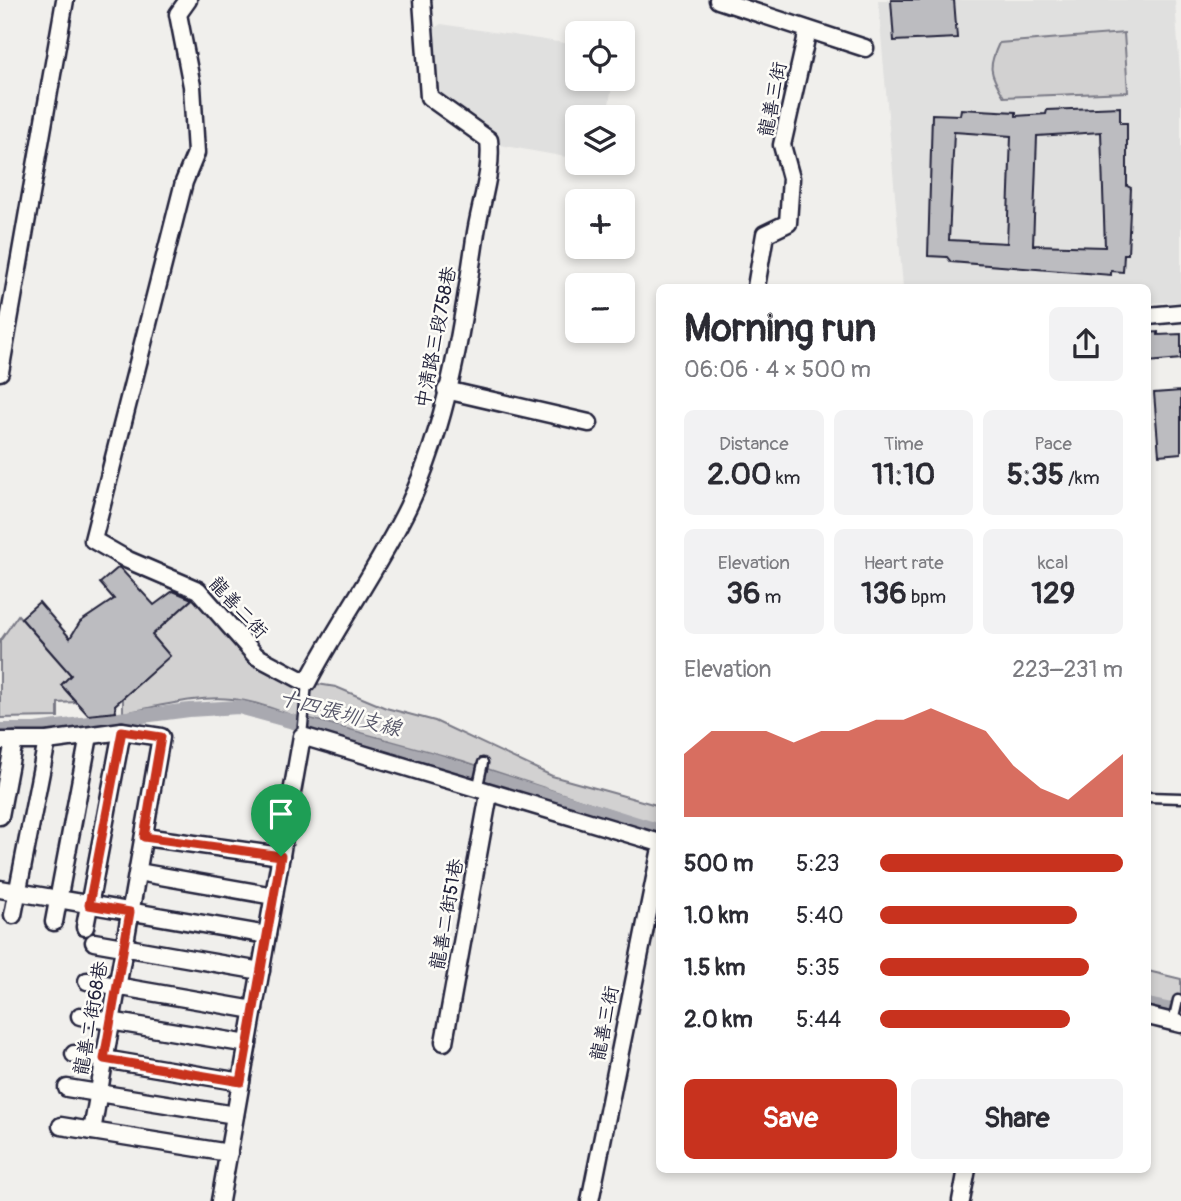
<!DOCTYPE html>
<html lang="en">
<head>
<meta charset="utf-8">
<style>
	:root { --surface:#fff; --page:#f2f2f3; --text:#2b2b33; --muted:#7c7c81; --accent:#c8321e }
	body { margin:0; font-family:Pangolin,"LXGW WenKai TC",sans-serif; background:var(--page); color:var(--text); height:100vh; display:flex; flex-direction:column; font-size:26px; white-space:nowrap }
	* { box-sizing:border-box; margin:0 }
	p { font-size:23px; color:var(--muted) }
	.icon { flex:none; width:38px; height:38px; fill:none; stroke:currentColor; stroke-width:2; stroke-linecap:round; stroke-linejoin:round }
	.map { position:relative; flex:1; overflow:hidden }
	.details { position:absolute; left:656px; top:284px; width:495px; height:889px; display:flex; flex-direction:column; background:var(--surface); border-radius:10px; box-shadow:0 4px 10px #0003 }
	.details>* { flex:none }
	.fabs { position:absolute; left:565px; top:21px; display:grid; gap:14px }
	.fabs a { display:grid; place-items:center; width:70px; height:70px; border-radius:10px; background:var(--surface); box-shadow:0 4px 10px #0003; font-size:35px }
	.pin { position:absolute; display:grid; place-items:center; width:60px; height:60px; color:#fff; margin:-72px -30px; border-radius:50% 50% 50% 0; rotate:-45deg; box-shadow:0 0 7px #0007 }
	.pin .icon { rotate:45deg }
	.round { display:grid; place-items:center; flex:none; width:74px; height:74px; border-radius:10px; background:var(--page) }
	.summary { display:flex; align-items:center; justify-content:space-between; height:119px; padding:0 28px }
	h1 { font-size:38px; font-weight:700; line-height:52px }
	.stats { display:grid; grid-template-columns:repeat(3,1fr); gap:10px; height:119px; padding:7px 28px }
	.stats div { display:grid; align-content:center; border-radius:10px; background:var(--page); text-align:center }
	.stats b { font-size:30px; font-weight:700 }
	.stats small { font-size:19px; font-weight:400 }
	.stats p { font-size:19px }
	.chart { height:196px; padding:14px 28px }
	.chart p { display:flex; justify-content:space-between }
	.chart svg { width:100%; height:126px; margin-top:7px; fill:var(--accent); opacity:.7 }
	.button { display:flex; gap:14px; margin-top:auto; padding:14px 28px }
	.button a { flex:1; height:80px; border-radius:10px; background:var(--accent); color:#fff; font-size:28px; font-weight:700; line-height:80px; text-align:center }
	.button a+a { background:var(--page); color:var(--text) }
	ul { padding:0 28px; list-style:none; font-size:23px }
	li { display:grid; grid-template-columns:112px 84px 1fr; align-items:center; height:52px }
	li i { height:18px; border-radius:9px; background:var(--accent) }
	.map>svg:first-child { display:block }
</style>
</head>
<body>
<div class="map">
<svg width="1181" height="1201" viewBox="0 0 1181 1201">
	<rect width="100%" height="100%" fill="#f0efec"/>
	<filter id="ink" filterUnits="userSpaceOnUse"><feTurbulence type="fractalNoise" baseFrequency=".0143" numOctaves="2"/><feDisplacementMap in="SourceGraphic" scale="14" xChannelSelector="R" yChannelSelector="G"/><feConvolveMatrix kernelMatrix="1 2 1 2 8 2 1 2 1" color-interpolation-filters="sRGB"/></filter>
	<g filter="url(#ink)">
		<!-- built -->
		<g fill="#e0e0df">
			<path d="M878,0H1175L1181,88V302L1148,303V287H903Z"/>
			<path d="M441,24L577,45L578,79H613L607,117H578L577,159L495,144L435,92L431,30Z"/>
		</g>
		<!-- green -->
		<g fill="#d2d1d1" stroke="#7a7a86" stroke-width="2">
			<path d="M1124,33L1128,92L1004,97C990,72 987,69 999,43Z"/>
			<path d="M195,597L254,659L304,685L300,718C278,711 255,701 232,699C197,695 157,707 123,713V698L169,656L152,635Z"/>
			<path d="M18,615L71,675L61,685L76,702L58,703V717L0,718V641Z"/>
			<path d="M311,683L336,687L386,708L435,721L552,776L660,806V826L463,761L307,718Z"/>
			<path d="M1148,971L1181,979V1017L1160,1010L1161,1003L1148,999Z"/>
		</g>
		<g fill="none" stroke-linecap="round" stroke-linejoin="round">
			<!-- canal -->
			<g stroke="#a9a9b0" stroke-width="14">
				<path d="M0,730H35L189,710L239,707L436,761L660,831"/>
				<path d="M1148,1005L1181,1012"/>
			</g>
		</g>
		<!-- building -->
		<g fill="#bcbcc0" stroke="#22223b" stroke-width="2" fill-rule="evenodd">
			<path d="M891,0H954L957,38L894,41Z"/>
			<path d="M1120,107V123H1127V186L1131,188L1128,254H1124L1123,272L1111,271V275L951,262L947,257L928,256L932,114L960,115L961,109L1016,112V116L1046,114L1047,110ZM954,132L1011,136L1007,243L949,240ZM1101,132L1105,247L1033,245L1037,136Z"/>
			<path d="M1158,332V335L1181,334V359L1148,362V333Z"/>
			<path d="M1181,391V453L1159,455L1154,393Z"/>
			<path d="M119,567L154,605L173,591L192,599L152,635L170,656L115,705L116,712L88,715L61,685L71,675L21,618L39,602L70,638L80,622L114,599L100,583Z"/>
		</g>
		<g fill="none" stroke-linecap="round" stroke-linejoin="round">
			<defs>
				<g id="service">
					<path d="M302,736L307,683"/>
					<path d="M477,790L483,763"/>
					<path d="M1148,797L1181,798"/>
					<path d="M1173,1022L1178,1000"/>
				</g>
				<g id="minor">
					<path d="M188,0L178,14L192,86L196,153L184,182L93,540L128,560L198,590L256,656L307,683C338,623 378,569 408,507C447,425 462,330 475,239C479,207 493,173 489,140L429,97L422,0"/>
					<path d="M718,0L865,48"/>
					<path d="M756,287L765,234L788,223L791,178L782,145L808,30"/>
					<path d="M1148,316L1181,313"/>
					<path d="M0,372L65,0"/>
					<path d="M446,390L589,423"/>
					<path d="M0,741H47L122,731L161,737L92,1131"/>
					<path d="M0,816L14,741"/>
					<path d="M144,837L281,856"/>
					<path d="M138,872L274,896"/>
					<path d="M0,889L267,935"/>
					<path d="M13,915L47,741"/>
					<path d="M54,922L89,736"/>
					<path d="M85,927L122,731"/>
					<path d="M94,942L261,971"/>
					<path d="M87,981L254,1010"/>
					<path d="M80,1016L248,1044"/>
					<path d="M1148,1016L1181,1024"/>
					<path d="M444,1042L489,794"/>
					<path d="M74,1054L241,1082"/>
					<path d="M67,1088L235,1115"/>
					<path d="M61,1126L229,1153"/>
					<path d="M220,1201L302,736L660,843"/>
					<path d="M590,1201L660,853"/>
					<path d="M961,1201L967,1169"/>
				</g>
			</defs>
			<!-- service casing -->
			<use href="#service" stroke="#22223b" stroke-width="13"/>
			<!-- minor casing -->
			<use href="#minor" stroke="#22223b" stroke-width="21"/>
			<!-- service -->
			<use href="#service" stroke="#fdfcf7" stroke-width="8"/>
			<!-- minor -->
			<use href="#minor" stroke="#fdfcf7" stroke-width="16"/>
		</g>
	</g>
	<g fill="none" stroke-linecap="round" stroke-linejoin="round" filter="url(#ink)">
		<defs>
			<path id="route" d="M122,731L161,737L144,837L281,856L241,1082L104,1059L130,912L89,905Z"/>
		</defs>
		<!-- route casing -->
		<use href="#route" stroke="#fff" stroke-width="14"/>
		<!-- route -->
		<use href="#route" stroke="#c8321e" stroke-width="9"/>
	</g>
	<g text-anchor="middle" stroke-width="5" stroke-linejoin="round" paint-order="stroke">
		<!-- street labels -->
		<g font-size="19" fill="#22223b" stroke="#fdfcf7">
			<text transform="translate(772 99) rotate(-79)" y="7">龍善三街</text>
			<text transform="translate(435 337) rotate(-79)" y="7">中清路三段758巷</text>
			<text transform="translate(239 607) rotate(47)" y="7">龍善二街</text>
			<text transform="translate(446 914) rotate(-80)" y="7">龍善二街51巷</text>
			<text transform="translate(90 1018) rotate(-80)" y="7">龍善二街68巷</text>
			<text transform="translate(604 1023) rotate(-79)" y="7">龍善三街</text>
		</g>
		<!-- water labels -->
		<g font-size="21" font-style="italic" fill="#58586a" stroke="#fdfcf7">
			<text transform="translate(340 713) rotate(15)" y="7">十四張圳支線</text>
		</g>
	</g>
</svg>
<div class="fabs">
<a><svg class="icon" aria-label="locate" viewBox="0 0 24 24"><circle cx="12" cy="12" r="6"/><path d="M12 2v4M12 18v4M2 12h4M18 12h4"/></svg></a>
<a><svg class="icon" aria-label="layers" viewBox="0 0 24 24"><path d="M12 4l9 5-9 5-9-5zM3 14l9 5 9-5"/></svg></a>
<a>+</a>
<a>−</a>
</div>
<div class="pin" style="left:281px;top:856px;background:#1e9e55"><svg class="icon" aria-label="arrive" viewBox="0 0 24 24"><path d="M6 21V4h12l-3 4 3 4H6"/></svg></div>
<section class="details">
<div class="summary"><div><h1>Morning run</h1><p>06:06 · 4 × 500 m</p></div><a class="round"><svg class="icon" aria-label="share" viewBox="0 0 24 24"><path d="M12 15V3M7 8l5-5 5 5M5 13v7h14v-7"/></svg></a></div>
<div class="stats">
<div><p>Distance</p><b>2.00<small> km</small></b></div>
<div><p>Time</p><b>11:10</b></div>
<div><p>Pace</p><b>5:35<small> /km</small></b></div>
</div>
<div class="stats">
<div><p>Elevation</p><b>36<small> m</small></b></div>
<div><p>Heart rate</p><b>136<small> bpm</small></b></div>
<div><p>kcal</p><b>129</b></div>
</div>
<div class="chart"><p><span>Elevation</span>223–231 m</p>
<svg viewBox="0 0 160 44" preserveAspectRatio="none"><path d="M0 44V22L10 14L20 14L30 14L40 18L50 14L60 14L70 10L80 10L90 6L100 10L110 14L120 26L130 34L140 38L150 30L160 22V44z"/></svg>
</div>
<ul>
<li><b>500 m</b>5:23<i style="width:100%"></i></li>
<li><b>1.0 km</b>5:40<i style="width:81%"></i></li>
<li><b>1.5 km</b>5:35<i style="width:86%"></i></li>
<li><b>2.0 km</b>5:44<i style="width:78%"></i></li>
</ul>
<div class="button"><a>Save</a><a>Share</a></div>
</section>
</div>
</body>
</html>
